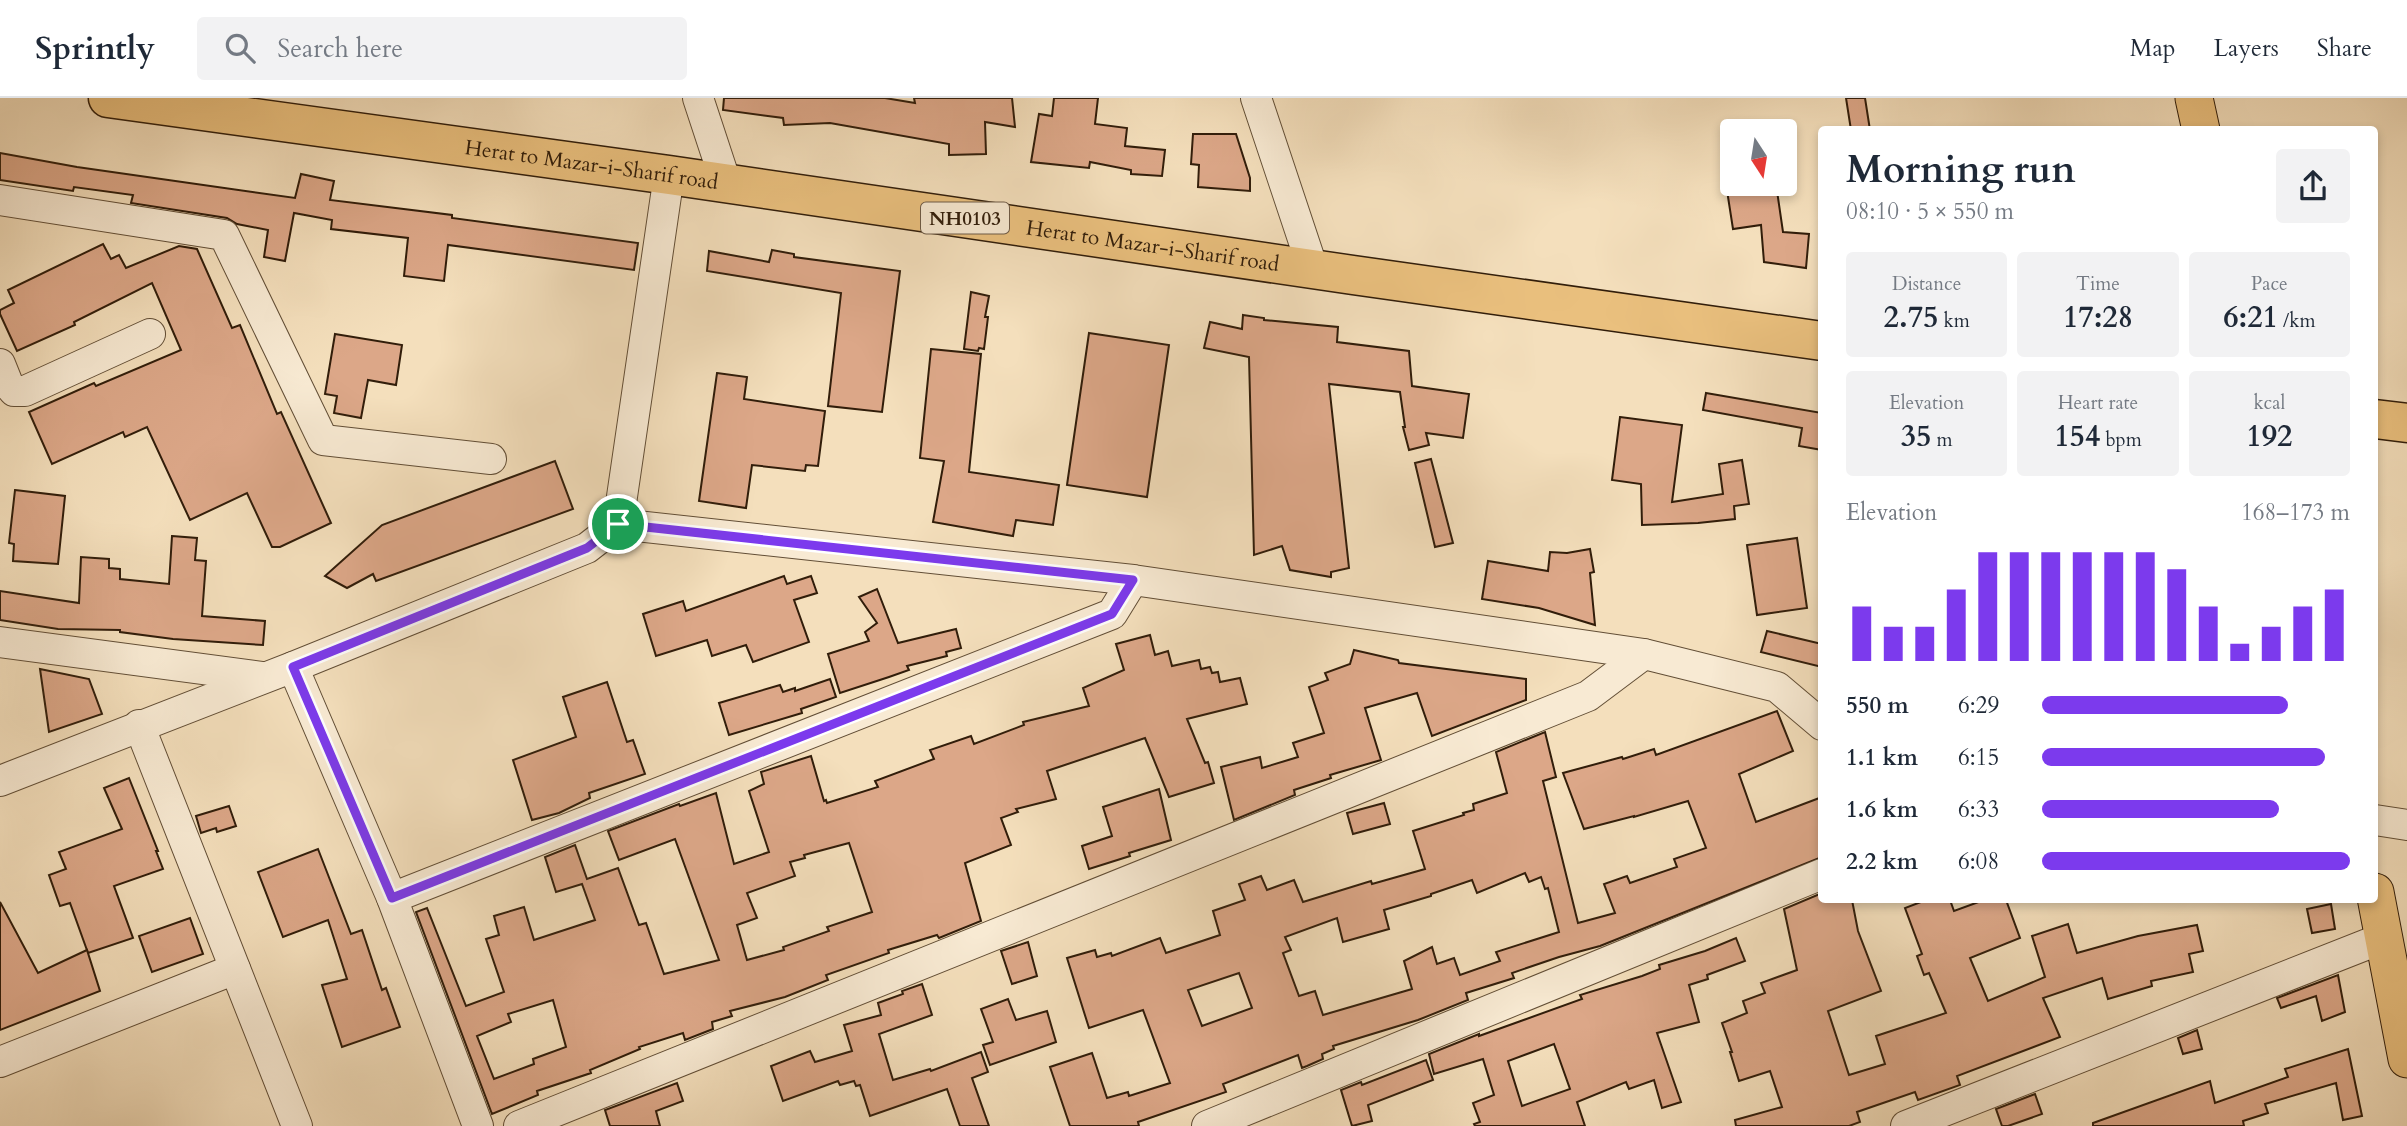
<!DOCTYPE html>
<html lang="en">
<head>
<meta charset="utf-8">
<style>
	:root { --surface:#fff; --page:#f2f2f3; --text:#1f2937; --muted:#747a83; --line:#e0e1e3; --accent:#7c3aed }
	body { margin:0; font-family:Cardo,serif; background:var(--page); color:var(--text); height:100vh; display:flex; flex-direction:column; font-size:26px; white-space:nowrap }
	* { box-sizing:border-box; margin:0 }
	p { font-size:23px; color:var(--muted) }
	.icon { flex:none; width:38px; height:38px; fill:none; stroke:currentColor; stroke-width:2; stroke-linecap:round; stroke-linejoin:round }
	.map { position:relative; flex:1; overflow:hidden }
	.drawer { position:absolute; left:1818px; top:28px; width:560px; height:777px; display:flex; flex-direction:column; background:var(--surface); border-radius:7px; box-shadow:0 4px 10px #0003 }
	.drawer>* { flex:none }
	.needle { width:46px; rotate:168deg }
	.buttons { position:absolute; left:1720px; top:21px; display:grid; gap:14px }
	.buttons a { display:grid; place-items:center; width:77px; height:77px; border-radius:7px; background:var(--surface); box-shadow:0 4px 10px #0003; font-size:35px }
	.pin { position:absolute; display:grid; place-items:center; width:60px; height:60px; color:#fff; margin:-30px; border:4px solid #fff; border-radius:50%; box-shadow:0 2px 7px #0007 }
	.round { display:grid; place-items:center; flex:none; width:74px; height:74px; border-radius:7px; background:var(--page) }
	.head { display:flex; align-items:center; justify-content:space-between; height:119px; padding:0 28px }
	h1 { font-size:38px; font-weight:700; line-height:52px }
	.metrics { display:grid; grid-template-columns:repeat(3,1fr); gap:10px; height:119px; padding:7px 28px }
	.metrics div { display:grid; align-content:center; border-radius:7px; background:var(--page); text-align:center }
	.metrics b { font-size:30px; font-weight:700 }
	.metrics small { font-size:19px; font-weight:400 }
	.metrics p { font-size:19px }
	.chart { height:196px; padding:14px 28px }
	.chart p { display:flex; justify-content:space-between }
	.chart svg { width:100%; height:126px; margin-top:7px; stroke:var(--accent); stroke-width:6 }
	ul { padding:0 28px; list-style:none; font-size:23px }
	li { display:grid; grid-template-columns:112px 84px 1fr; align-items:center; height:52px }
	li i { height:18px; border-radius:9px; background:var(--accent) }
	header { display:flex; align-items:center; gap:42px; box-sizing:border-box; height:98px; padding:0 35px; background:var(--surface); border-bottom:2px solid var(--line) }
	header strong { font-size:33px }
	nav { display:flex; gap:38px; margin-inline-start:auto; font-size:24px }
	.search { width:490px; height:63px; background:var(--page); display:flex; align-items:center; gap:18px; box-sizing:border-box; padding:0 24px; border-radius:7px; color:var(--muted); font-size:26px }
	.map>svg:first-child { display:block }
</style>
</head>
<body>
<header>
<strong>Sprintly</strong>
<div class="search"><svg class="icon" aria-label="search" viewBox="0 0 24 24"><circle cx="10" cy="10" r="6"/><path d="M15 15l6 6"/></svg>Search here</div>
<nav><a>Map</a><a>Layers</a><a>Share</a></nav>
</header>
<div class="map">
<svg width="2407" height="1028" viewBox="0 0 2407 1028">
	<rect width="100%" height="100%" fill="#f4dfbc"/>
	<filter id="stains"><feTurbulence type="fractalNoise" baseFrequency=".00286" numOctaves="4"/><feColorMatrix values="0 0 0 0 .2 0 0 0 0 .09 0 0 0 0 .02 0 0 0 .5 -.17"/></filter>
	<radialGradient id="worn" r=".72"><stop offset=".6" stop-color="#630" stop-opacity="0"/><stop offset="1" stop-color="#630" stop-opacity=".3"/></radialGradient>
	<!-- building -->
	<g fill="#dca788" stroke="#311d0a" stroke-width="2" fill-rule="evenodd">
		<path d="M724,0H885L915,5L914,0H1012L1015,29L985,24L986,56L949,57V46L830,25L784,27L783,20L723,12Z"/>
		<path d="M1054,0H1098L1095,26L1127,30L1125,48L1165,52L1162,78L1131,76V72L1090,64L1089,70L1031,64L1039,16L1052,18Z"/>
		<path d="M1846,0H1865L1870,32H1851Z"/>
		<path d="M1193,36H1236L1250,80V93L1198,89L1199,67L1191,66Z"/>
		<path d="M0,55L77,69L295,100L301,76L334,83L330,102L452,117V120L638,145L634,172L448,147L444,183L404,178L408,140L331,131L332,122L294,115L285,163L264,159L268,132L237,126L227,120L131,105L133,97L74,89L73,93L0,82Z"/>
		<path d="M1726,86H1776L1783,134L1809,136L1806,170L1764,164L1761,127L1733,131Z"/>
		<path d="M103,146L111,161L119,157L126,170L179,148L197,151L232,230L240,227L277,316L281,314L331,425L280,449H272L247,395L190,422L147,329L125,339L123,334L52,366L29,314L94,285L96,288L181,252L152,185L74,224L75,227L17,253L0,216V212L14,205L8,192Z"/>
		<path d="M772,152L794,156V159L900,173L882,314L828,308L841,195L707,173L709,153L769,164Z"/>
		<path d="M971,194L989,198L985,219H988L984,251L979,250L978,253L964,251Z"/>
		<path d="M1243,217L1264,220V222L1338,229L1337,244L1409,253L1412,288L1469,296L1463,340L1426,335L1429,347L1409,352L1403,329H1405L1400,294L1329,286L1349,470L1331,474V479L1290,472L1282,448L1254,457L1249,259L1204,250L1210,224L1242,231Z"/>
		<path d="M1089,235L1169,247L1147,399L1067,387Z"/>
		<path d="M335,236L402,247L396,287L368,282L361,320L334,315L337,298L325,296Z"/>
		<path d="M931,251L981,256L969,374L1059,387L1053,427L1016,422L1013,438L933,424L944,363L920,360Z"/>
		<path d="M717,275L747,279L744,301L825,313L818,368L806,367L805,373L752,367L746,410L699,403Z"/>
		<path d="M1706,295L1822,315V352L1799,348L1802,330L1703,312Z"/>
		<path d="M1620,319L1682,327L1672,404L1723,396L1719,366L1742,362L1749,406L1734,408L1735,421L1698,425L1642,427L1641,386L1612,382Z"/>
		<path d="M1431,361L1453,445L1435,449L1415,365Z"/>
		<path d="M555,363L573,411L376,483L373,476L347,490L325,478L382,427Z"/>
		<path d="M15,392L65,398L58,466L13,463L14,446L9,445Z"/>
		<path d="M172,438L197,440L195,462L206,463L202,518L265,523L263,547L173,541L120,534V532L58,531L0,522V493L79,505L81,459L109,461V470L120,471V481L169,486Z"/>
		<path d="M1797,440L1807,510L1757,517L1747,447Z"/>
		<path d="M1590,451L1594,474L1590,475L1595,527L1539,510L1482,501L1488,463L1548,473L1550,454L1567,455Z"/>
		<path d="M784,478L787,486L811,478L817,495L794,502L809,544L753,564L746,547L712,558L707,542L656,558L643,516L683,503L686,513Z"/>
		<path d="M877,491L898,545L956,531L961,550L946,554L947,558L907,568L909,572L889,579L840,595L828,556L869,543L865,534L877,525L859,499Z"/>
		<path d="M1767,533L1822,546V569L1761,554Z"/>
		<path d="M1150,537L1155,557L1168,553L1172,568L1199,562L1201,571L1210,569L1212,575L1218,574L1220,584L1240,580L1247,606L1187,621L1205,665L1208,664L1214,685L1169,699L1145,640L1047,673L1056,701L1016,711L1018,714L1001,720L1011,747L965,765L981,823L939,840L937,837L888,852L889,855L826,877L828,882L785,899L730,913L732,918L712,924L713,931L685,942L683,935L639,949L640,951L590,972L591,975L537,993L538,997L492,1016L416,814L427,810L466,908L504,894L486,841L499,837L494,818L524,809L534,842L595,822L582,786L556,794L545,759L575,747L587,781L618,770L639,827L646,825L664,876L719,862L675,741L619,762L608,733L679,706L680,708L716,695L734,766L769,754L749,693L764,686L761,674L811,658L824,703L826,702L827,705L878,689L875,683L934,661L930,652L971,638L974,646L1024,627L1023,624L1089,608L1083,590L1124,572L1116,546ZM849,745L872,814L827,829L829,833L783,849L784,852L747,862L737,827L757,820L747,795L795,778L790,764L805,760L804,757ZM553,902L566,949L533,961L534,966L494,981L477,938L511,924L508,916Z"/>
		<path d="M1354,552L1398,562L1399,565L1526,581V602L1432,638L1417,595L1365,610L1381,662L1330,677L1331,680L1294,692L1295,697L1234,722L1221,669L1260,659L1262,670L1298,659L1293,645L1324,635L1309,589L1328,582L1325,575L1350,566Z"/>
		<path d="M40,571L89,581L102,616L49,634Z"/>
		<path d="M830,581L836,599L801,611L802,615L729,637L719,605L780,587L783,594L795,590V593Z"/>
		<path d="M607,584L627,644L633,642L645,676L589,695L590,700L559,715L532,722L513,662L576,639L563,599Z"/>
		<path d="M1777,613L1793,653L1739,676L1756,724L1822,699V759L1600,848L1559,859L1512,875L1514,880L1466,895L1468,902L1418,922L1333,948L1334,951L1322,956L1323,961L1307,968L1302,970L1298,957L1223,986L1226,994L1138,1024L1139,1028H1070L1050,969L1092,955L1107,1000L1128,994L1129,998L1170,985L1143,912L1089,930L1067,860L1095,852L1097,859L1111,855L1112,858L1160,840L1166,855L1220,837L1213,813L1245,802L1239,786L1261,778L1267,792L1294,782L1303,804L1371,783L1372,786L1425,771L1413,733L1464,717L1463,715L1474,712L1473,706L1507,695L1496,654L1545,634L1556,679L1543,683L1578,825L1615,815L1604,786L1627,778L1630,785L1677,769L1674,761L1706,750L1688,703L1634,719V718L1584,731L1563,675L1622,659L1623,661L1654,651L1656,657ZM1525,775L1529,784L1541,779L1545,791L1548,790L1559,834L1496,854L1500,863L1460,877L1454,860L1437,866L1432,849L1404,863L1412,891L1323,917L1315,893L1299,898L1283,855L1291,852L1285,839L1337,820L1343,844L1389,831L1384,812L1431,798V796L1472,782L1477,795ZM1239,875L1252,910L1202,928L1188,892Z"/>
		<path d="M129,680L158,753H156L163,771L114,788L133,840L88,855L70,805L60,808L49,777L66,771L59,754L122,731L104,690Z"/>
		<path d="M1159,691L1171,742L1129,755L1130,758L1089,771L1082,748L1112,738L1103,709Z"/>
		<path d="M1384,705L1390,726L1353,736L1347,715Z"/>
		<path d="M229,708L236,728L217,734L216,730L201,735L196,718Z"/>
		<path d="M318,751L351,836L362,832L382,892L386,890L400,929L342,949L322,887L347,881L328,822L283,839L258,774Z"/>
		<path d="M1822,795V802H1852L1858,833L1881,893L1828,913L1849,977L1885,966L1876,938L1946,915L1929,875L1924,877L1917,858L1922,856L1905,810L1926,802H1950L1954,813L1984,802H2006L2020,840L1970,860L1988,903L2045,879L2032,838L2068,826L2077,855L2138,838L2197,827L2203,853L2189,856L2193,874L2151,883L2152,888L2108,901L2102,880L2043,900L2060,939L1957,978L1960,987L1918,1002L1915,994L1857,1014L1860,1024L1849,1028H1736L1735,1022L1782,1009L1770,973L1739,983L1730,954H1732L1722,925L1747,915L1743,903L1765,895L1761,885L1797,872L1784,811Z"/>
		<path d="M0,804L38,875L87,852L100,893L0,932Z"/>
		<path d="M2331,806L2335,831L2312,835L2307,811Z"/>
		<path d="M190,820L203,856L152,874L139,838Z"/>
		<path d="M1736,840L1745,863L1707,877L1708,881L1689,887L1699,924L1657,935L1681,1004L1662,1010L1654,982L1629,991L1626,984L1577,1004L1585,1028H1475L1474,1026L1480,1024L1473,1005L1494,997L1483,961L1434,976L1429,956L1479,936V938L1582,901L1580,897L1642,878L1660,871L1659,867L1705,853ZM1554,946L1570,991L1522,1008L1508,963Z"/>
		<path d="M1028,844L1037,878L1012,886L1001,853Z"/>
		<path d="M2338,877L2345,914L2322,923L2316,898L2281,910L2277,900Z"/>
		<path d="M922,886L932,917L879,936L893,982L930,971L931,973L981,954L988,974L972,980L989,1028H960L947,991L870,1018L860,987L856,988L854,983L840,987L838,983L783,1003L771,968L810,953L815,964L852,953L844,927L881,917L878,905L903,896L902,893Z"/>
		<path d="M1008,901L1016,922L1047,913L1056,944L990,967L983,947L993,944L981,911Z"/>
		<path d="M2197,932L2202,951L2183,956L2178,940Z"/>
		<path d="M2348,951L2362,1018L2343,1022L2336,985L2265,1006L2268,1015L2243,1023L2244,1028H2093V1025L2210,983L2215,1005L2288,979L2285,971Z"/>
		<path d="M1426,962L1433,982L1368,1007L1372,1023L1352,1028L1341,992L1361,984L1362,987Z"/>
		<path d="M677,985L683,1003L656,1013L660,1028H610L605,1012Z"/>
		<path d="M2035,996L2042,1016L2008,1028H2002L1996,1011Z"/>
	</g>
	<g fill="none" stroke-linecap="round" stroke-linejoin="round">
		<defs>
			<g id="minor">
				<path d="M698,0L726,85"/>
				<path d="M1256,0L1313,171"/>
				<path d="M0,102L224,137L323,342L491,361"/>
				<path d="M0,266L8,286L14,293H25L150,236"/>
				<path d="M618,426L1133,482L1644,556L1777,589L1822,627"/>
				<path d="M0,544L263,579"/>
				<path d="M293,569L392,800L478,1028"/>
				<path d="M139,627L297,1028"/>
				<path d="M0,683L293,569L587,450L618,426L669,77"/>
				<path d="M2375,722L2407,727"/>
				<path d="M392,800L1112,516L1133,482"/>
				<path d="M0,964L235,871"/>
				<path d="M519,1028L1588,598L1644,556"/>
				<path d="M1207,1028L1822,776"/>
				<path d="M1906,1028L2383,840"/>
			</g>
			<g id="major">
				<path d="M2194,0L2201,32"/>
				<path d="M2375,794L2407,961"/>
			</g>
			<g id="highway">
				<path id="s1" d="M108,0L669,77L1353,177L1822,243"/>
				<path d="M2375,321L2407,325"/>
			</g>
		</defs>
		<!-- minor casing -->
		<use href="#minor" stroke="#624e36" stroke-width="32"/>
		<!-- major casing -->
		<use href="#major" stroke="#311d0a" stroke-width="39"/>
		<!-- highway casing -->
		<use href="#highway" stroke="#311d0a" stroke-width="41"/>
		<!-- minor -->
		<use href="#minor" stroke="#f8ead3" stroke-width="30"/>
		<!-- major -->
		<use href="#major" stroke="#eac07e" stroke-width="37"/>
		<!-- highway -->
		<use href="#highway" stroke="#eac07e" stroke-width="38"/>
	</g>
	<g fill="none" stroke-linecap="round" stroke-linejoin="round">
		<defs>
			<path id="route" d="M618,426L1133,482L1112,516L392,800L293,569L587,450Z"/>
		</defs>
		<!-- route casing -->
		<use href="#route" stroke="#fff" stroke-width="14"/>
		<!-- route -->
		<use href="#route" stroke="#7c3aed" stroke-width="9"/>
	</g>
	<g text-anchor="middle" stroke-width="7" stroke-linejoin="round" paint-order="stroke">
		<!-- shield labels -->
		<rect fill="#f8ead3" stroke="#6d5a46" stroke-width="2" x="921" y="104.5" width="88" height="31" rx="5"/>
		<g font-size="19" font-weight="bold" fill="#311d0a">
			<text x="965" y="127">NH0103</text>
		</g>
		<!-- street labels -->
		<g font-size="21" fill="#311d0a" stroke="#f8ead3">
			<text dy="7" stroke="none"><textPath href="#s1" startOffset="488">Herat to Mazar-i-Sharif road</textPath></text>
			<text dy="7" stroke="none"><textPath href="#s1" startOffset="1055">Herat to Mazar-i-Sharif road</textPath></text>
		</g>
	</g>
	<rect width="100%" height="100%" filter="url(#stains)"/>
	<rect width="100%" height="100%" fill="url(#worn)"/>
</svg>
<div class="buttons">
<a><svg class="needle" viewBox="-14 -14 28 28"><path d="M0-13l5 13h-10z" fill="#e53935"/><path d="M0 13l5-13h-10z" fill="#747a83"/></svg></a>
</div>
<div class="pin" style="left:618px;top:426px;background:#1e9e55"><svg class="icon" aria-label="arrive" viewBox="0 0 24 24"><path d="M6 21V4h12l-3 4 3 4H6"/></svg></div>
<section class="drawer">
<div class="head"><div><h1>Morning run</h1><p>08:10 · 5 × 550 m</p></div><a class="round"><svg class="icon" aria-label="share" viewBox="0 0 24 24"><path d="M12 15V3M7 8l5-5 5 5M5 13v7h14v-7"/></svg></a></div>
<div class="metrics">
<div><p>Distance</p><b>2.75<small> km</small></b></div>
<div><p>Time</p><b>17:28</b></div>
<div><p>Pace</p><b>6:21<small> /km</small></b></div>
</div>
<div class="metrics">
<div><p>Elevation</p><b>35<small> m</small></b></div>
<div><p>Heart rate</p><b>154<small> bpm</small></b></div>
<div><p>kcal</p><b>192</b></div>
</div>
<div class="chart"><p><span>Elevation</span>168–173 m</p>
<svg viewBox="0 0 160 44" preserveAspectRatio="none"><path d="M5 44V25M15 44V32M25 44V32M35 44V19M45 44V6M55 44V6M65 44V6M75 44V6M85 44V6M95 44V6M105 44V12M115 44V25M125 44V38M135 44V32M145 44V25M155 44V19"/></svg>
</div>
<ul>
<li><b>550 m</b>6:29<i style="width:80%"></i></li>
<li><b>1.1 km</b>6:15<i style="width:92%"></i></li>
<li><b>1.6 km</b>6:33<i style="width:77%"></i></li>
<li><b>2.2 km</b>6:08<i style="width:100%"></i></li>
</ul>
</section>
</div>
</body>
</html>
